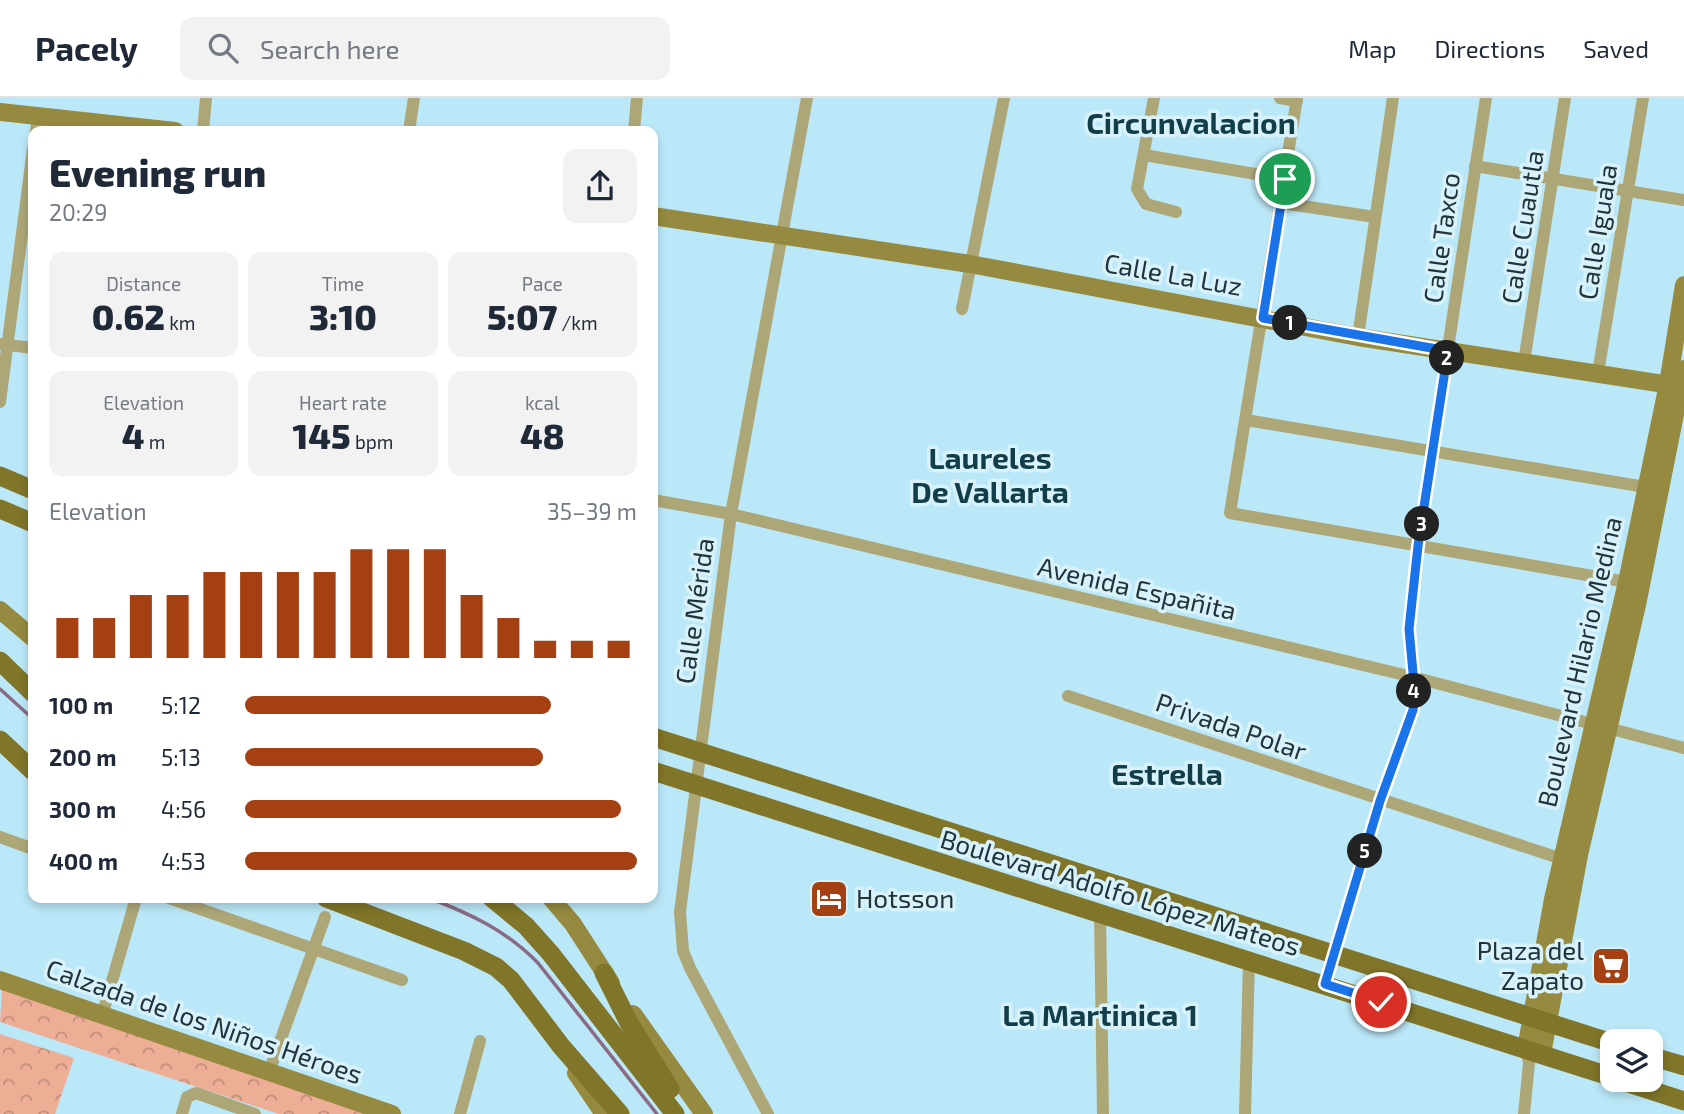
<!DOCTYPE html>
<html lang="en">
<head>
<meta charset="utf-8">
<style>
	:root { --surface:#fff; --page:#f2f2f3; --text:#1f2937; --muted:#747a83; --line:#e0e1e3; --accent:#a44011 }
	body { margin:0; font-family:"Exo 2",sans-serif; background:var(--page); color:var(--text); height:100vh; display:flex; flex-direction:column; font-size:26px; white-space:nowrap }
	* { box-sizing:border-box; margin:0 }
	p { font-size:23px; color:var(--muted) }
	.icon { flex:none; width:38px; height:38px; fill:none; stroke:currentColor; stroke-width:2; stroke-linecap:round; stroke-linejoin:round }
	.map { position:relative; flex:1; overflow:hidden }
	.panel { position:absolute; left:28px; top:28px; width:630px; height:777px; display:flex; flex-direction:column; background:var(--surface); border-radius:14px; box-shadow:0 4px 10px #0003 }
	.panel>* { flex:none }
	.controls { position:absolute; left:1600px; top:931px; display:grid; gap:14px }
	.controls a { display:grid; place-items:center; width:63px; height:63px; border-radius:14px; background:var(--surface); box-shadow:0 4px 10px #0003; font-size:35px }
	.pin { position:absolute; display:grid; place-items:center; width:60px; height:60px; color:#fff; margin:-30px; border:4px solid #fff; border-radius:50%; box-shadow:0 2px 7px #0007 }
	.km { position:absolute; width:35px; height:35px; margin:-18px; border-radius:50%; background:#222; color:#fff; font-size:19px; line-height:35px; text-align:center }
	.round { display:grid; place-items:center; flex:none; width:74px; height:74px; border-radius:14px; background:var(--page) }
	.head { display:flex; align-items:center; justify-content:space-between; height:119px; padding:0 21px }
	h1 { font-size:38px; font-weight:800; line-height:52px }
	.figures { display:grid; grid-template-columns:repeat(3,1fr); gap:10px; height:119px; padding:7px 21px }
	.figures div { display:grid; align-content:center; border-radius:14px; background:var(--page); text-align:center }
	.figures b { font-size:35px; font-weight:800 }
	.figures small { font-size:19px; font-weight:400 }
	.figures p { font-size:19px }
	.chart { height:196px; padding:14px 21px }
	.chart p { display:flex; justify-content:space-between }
	.chart svg { width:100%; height:126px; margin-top:7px; stroke:var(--accent); stroke-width:6 }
	ul { padding:0 21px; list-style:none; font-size:23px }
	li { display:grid; grid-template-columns:112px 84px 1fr; align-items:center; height:52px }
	li i { height:18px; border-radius:9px; background:var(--accent) }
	header { display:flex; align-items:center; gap:42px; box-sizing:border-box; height:98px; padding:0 35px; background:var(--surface); border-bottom:2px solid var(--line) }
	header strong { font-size:33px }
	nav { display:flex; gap:38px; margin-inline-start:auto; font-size:24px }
	.search { width:490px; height:63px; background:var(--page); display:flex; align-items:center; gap:18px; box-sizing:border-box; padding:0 24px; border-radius:14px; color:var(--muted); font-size:26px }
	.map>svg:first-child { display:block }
</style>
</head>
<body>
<header>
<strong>Pacely</strong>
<div class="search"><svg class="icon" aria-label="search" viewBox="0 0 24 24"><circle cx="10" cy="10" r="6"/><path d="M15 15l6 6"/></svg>Search here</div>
<nav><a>Map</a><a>Directions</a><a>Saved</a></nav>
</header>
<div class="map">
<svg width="1684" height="1016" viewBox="0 0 1684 1016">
	<defs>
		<pattern id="park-crowns" width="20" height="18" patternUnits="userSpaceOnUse" patternTransform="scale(1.75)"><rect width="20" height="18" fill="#eeae96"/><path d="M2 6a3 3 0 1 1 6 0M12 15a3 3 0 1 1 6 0" fill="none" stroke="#c08e7b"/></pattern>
	</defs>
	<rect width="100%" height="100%" fill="#bbe8f8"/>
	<!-- park -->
	<g fill="url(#park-crowns)">
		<path d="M2,890L380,1016H279L0,924Z"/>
		<path d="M0,936L74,960L55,1016H0Z"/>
	</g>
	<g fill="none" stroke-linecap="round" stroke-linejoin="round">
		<!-- stream -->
		<g stroke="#8b6a84" stroke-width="3.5">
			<path d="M0,591L33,621"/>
			<path d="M429,800C471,816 507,833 538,865L657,1016"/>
		</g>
		<!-- street -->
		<g stroke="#ada778" stroke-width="12">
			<path d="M1154,0L1137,91L1146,106L1176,114"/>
			<path d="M1280,0L1297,3"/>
			<path d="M1297,0L1230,415L1627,484"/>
			<path d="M36,33L38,19"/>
			<path d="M203,33L206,0"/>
			<path d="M409,33L414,0"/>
			<path d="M634,33L637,0"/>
			<path d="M1144,57L1285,81"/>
			<path d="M1475,68L1684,102"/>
			<path d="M1282,105L1375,119"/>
			<path d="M962,211L1004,0"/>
			<path d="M1358,239L1393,0"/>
			<path d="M0,246L33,250"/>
			<path d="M1524,264L1565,0"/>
			<path d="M1598,275L1643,0"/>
			<path d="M0,304L33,51"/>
			<path d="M1246,322L1645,389"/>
			<path d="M653,402L731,416L1413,579L1684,650"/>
			<path d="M1068,598L1562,761"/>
			<path d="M0,739L33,751"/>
			<path d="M169,800L402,882"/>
			<path d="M1100,814L1103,1016"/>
			<path d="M1325,886L1380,703L1413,612L1415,596L1409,531L1418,448L1486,0"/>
			<path d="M102,918L136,800"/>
			<path d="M269,974L325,819"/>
			<path d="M182,1016L187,999L196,995L255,1016"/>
			<path d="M460,1016L480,943"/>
			<path d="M768,1016L690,870L683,853L680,814L731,416L807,0"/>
			<path d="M1245,1016L1249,863"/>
			<path d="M1524,1016L1529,965L1526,951"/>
		</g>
		<!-- secondary -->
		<g stroke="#958a3f" stroke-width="18">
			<path d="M0,14L175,33"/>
			<path d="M653,118L970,166L1358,239L1684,289"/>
			<path d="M0,512L33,540"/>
			<path d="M551,800L573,826L611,885"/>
			<path d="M0,882L392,1016"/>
			<path d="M633,916L704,1016"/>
			<path d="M1526,951L1553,801L1627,484L1668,286L1684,187"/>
			<path d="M1542,956L1579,757L1637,507L1684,271"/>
			<path d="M576,975L604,1016"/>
		</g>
		<!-- primary -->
		<g stroke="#807529" stroke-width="19">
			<path d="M0,378L33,392"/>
			<path d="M0,411L33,425"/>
			<path d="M0,563L33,595"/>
			<path d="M653,639L1612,945"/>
			<path d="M0,642L33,673"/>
			<path d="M653,673L1612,979"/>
			<path d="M326,800L464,853L496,869L511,882L561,948L620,1016"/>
			<path d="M492,800L526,828L551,856L675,1016"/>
			<path d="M604,875L629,925L670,991"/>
			<path d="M1650,958L1684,968"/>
			<path d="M1619,982L1684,1003"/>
		</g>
	</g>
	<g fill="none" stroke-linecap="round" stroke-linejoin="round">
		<defs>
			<path id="route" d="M1285,81L1263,220L1448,253L1418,448L1409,531L1415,596L1413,612L1380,703L1325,886L1381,904"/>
		</defs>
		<!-- route casing -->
		<use href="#route" stroke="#fff" stroke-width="14"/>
		<!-- route -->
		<use href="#route" stroke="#1a73e8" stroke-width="9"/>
	</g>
	<!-- icons -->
	<defs>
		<symbol id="hotel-square" viewBox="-11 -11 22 22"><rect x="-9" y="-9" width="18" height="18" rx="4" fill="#a44011" stroke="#d7f2fb"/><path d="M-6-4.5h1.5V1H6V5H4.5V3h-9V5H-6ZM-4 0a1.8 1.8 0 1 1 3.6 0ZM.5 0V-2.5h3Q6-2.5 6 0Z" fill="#fff"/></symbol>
		<symbol id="supermarket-square" viewBox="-11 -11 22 22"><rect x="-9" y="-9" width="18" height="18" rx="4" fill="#a44011" stroke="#d7f2fb"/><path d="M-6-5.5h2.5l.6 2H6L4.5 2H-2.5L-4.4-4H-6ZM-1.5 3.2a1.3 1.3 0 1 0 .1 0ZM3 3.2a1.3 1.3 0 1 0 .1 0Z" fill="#fff"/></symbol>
	</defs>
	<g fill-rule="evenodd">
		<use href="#hotel-square" x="807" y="779" width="44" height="44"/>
		<use href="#supermarket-square" x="1589" y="846" width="44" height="44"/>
	</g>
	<g text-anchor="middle" stroke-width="7" stroke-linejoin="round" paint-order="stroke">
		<!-- street labels -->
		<g font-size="26" fill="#22343a" stroke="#d7f2fb">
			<text transform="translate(1523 129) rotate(-81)" y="9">Calle Cuautla</text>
			<text transform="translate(1598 134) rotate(-81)" y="9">Calle Iguala</text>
			<text transform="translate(1442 140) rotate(-82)" y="9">Calle Taxco</text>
			<text transform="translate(1173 177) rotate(10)" y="9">Calle La Luz</text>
			<text transform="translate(1137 491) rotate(13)" y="9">Avenida Españita</text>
			<text transform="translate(695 513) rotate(-82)" y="9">Calle Mérida</text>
			<text transform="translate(1580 564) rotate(-77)" y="9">Boulevard Hilario Medina</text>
			<text transform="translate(1231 629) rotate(19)" y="9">Privada Polar</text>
			<text transform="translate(1120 795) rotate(17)" y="9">Boulevard Adolfo López Mateos</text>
			<text transform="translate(204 924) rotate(19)" y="9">Calzada de los Niños Héroes</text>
		</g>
		<!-- poi labels -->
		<g font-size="26" fill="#22343a" stroke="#d7f2fb" text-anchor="start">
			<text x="856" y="810">Hotsson</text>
			<text x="1584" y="862" text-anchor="end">Plaza del<tspan x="1584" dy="30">Zapato</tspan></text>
		</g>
		<!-- quarter labels -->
		<g font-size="30" font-weight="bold" fill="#123e4a" stroke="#d7f2fb">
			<text x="1191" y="36">Circunvalacion</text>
			<text x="990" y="371">Laureles<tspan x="990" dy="34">De Vallarta</tspan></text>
			<text x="1167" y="687">Estrella</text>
			<text x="1100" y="928">La Martinica 1</text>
		</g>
	</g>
</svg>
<div class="controls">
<a><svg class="icon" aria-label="layers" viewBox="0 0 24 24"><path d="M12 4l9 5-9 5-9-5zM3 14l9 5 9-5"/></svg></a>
</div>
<div class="pin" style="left:1285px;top:81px;background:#1e9e55"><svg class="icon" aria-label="arrive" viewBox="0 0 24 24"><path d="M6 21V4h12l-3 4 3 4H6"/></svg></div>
<div class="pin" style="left:1381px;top:904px;background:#d93025"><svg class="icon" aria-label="check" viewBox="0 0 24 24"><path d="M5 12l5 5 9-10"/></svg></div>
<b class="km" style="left:1290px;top:225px">1</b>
<b class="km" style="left:1447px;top:260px">2</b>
<b class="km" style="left:1422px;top:426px">3</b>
<b class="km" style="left:1414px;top:593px">4</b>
<b class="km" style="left:1365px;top:753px">5</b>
<section class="panel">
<div class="head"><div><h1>Evening run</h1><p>20:29</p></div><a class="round"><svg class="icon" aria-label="share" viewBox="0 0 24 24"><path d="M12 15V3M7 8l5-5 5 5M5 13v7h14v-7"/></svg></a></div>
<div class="figures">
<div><p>Distance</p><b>0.62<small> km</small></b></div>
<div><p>Time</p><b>3:10</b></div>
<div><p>Pace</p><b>5:07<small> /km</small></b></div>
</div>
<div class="figures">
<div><p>Elevation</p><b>4<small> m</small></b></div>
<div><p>Heart rate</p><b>145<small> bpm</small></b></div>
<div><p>kcal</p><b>48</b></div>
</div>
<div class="chart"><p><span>Elevation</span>35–39 m</p>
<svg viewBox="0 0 160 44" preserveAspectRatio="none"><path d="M5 44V30M15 44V30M25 44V22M35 44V22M45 44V14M55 44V14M65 44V14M75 44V14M85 44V6M95 44V6M105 44V6M115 44V22M125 44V30M135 44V38M145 44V38M155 44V38"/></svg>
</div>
<ul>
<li><b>100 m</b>5:12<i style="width:78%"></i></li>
<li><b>200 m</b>5:13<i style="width:76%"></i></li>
<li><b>300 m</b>4:56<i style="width:96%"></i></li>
<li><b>400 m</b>4:53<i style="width:100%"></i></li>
</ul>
</section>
</div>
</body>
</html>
